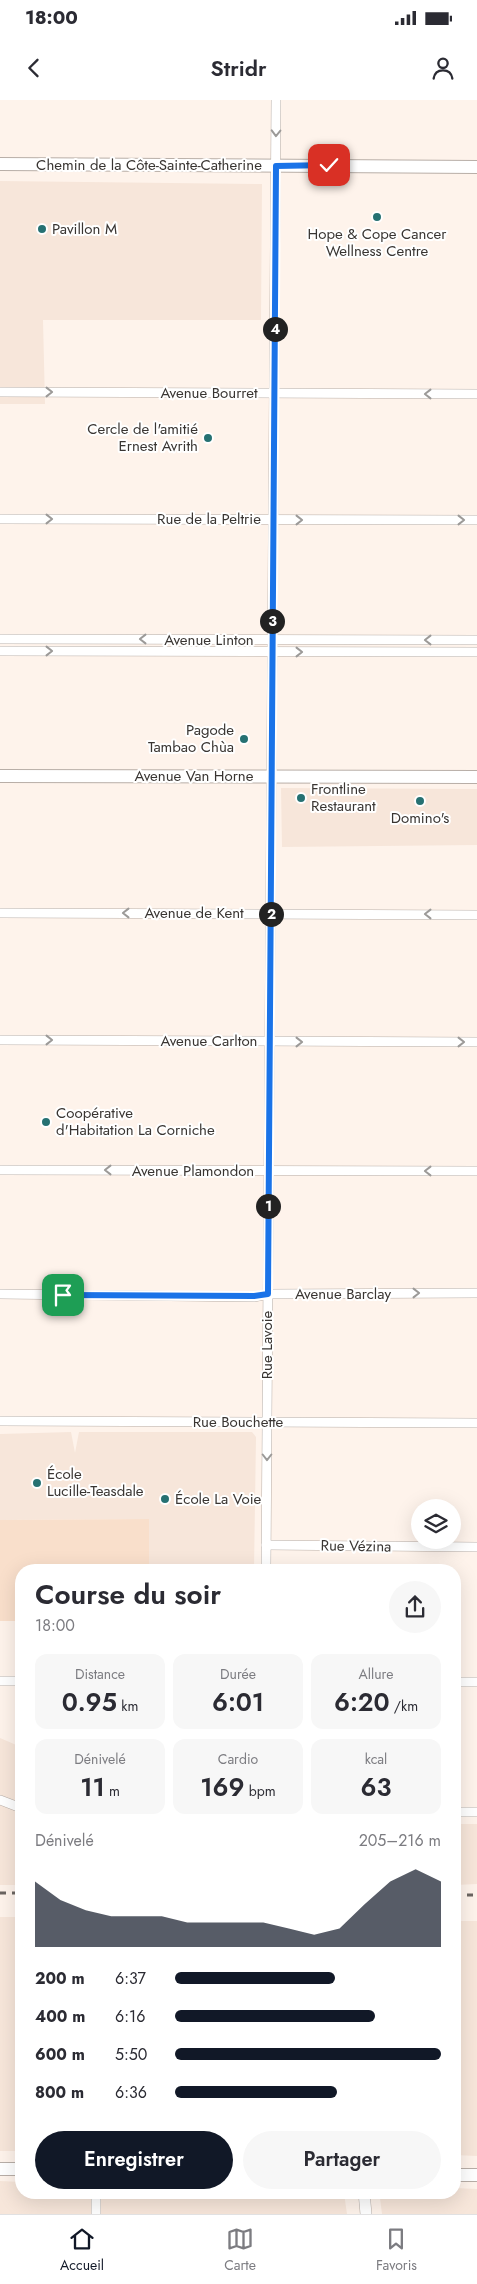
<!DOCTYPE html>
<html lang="fr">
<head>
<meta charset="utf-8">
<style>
	:root { --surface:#fff; --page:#f7f7f7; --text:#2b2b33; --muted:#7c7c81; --line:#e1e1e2; --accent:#111827 }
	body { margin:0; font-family:Jost,sans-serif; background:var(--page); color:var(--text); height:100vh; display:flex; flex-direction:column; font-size:19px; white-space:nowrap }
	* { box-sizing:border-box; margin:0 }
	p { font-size:16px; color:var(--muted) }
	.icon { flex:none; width:28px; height:28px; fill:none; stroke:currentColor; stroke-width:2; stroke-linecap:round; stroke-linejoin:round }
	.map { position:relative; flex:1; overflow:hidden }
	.panel { position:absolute; left:15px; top:1464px; width:446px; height:635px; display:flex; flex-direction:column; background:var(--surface); border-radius:20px; box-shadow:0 5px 20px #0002 }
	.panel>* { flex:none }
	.controls { position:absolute; left:411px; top:1399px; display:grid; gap:10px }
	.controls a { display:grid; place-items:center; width:50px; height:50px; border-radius:50%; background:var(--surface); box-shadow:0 5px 20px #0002; font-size:25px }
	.pin { position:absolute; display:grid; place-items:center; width:42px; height:42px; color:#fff; margin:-21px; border-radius:10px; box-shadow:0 2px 8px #0006 }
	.km { position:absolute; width:25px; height:25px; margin:-12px; border-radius:50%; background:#222; color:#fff; font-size:14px; line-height:25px; text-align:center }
	.round { display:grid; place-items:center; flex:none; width:52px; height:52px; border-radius:26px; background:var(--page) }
	.head { display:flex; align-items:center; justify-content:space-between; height:85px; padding:0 20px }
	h1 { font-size:28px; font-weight:600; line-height:38px }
	.stats { display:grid; grid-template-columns:repeat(3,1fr); gap:8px; height:85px; padding:5px 20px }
	.stats div { display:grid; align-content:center; border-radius:12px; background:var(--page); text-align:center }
	.stats b { font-size:25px; font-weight:600 }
	.stats small { font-size:14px; font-weight:400 }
	.stats p { font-size:14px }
	.chart { height:140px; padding:10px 20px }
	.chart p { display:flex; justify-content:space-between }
	.chart svg { width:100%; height:90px; margin-top:5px; fill:var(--accent); opacity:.7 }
	.primary-button { display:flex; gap:10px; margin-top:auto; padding:10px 20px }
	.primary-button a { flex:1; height:58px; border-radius:30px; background:var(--accent); color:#fff; font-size:20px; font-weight:600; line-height:58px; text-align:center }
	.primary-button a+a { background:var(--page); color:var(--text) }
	ul { padding:0 20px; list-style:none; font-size:16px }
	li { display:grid; grid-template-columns:80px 60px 1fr; align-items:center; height:38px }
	li i { height:12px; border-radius:6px; background:var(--accent) }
	.status { display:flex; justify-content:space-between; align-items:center; height:35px; padding:0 25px; background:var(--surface); direction:ltr }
	.status svg { height:14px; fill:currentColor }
	header { display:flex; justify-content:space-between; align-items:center; height:65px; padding:0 20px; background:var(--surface); font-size:22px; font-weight:600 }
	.menu { display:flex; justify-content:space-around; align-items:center; height:70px; border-top:1px solid var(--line); background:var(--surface); font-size:14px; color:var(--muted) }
	.menu a { display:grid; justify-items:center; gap:2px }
	.menu .current { color:var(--accent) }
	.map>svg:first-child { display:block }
</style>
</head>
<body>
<div class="status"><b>18:00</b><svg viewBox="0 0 49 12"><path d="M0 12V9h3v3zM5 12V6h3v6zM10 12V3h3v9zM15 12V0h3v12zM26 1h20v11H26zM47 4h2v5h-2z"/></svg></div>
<header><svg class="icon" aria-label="back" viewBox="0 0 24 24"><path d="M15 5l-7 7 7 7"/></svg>Stridr<svg class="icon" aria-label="person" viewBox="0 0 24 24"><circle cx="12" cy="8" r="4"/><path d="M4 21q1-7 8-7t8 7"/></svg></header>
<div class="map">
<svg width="477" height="2114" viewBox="0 0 477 2114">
	<rect width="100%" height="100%" fill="#fef3eb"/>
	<!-- built -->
	<g fill="#f7e6da">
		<path d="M0,81L262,84L261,220H43L45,304H0Z"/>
		<path d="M281,688L477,689V745L282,747Z"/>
		<path d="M71,1332L75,1353L79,1332H252L256,1337L254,1470H149L148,1419L0,1420V1334Z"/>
		<path d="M0,1638L21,1647V1785H0Z"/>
		<path d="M455,1724H477V1784L455,1785Z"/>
		<rect x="0" y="1817" width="21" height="234"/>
		<path d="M455,1821H477V2056L455,2055Z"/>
		<path d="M0,2081L21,2082V2092L344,2093L347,2114H0Z"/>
		<path d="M455,2088L477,2089V2114H382L380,2098L383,2093L455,2092Z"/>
	</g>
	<!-- green -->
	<path fill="#f9dfcb" d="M149,1419V1470H21V1521H0V1420Z"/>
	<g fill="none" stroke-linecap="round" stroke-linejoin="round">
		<defs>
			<g id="minor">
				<path d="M0,292L477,294"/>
				<path d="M0,419L477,420"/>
				<path d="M0,539L477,540"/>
				<path d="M0,551L477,552"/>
				<path d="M0,813L477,815"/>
				<path d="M0,940L477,942"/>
				<path d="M0,1070L477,1071"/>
				<path d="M0,1194L254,1197L268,1194L477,1193"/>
				<path d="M0,1321L477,1323"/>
				<path d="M266,1445L477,1447"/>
				<path d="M266,1470L276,0"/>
				<path d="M0,1581H21"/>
				<path d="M455,1582H477"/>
				<path d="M0,1700L21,1708"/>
				<path d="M455,1712H477"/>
				<path d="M96,2114V2092"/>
			</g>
			<path id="tertiary" d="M364,2092L366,2114"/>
			<g id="secondary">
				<path d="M0,64L477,67"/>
				<path d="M0,676L477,677"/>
				<path d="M0,2069H21"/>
				<path d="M455,2075H477"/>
			</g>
		</defs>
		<!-- minor casing -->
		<use href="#minor" stroke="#b8aea7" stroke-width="10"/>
		<!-- tertiary casing -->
		<use href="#tertiary" stroke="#b8aea7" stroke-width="12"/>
		<!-- secondary casing -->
		<use href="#secondary" stroke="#b8aea7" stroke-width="14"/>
		<!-- minor -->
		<use href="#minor" stroke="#fff" stroke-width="9"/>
		<!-- tertiary -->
		<use href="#tertiary" stroke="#fff" stroke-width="11"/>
		<!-- secondary -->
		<use href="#secondary" stroke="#fff" stroke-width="12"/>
		<!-- rail -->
		<g stroke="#6b6561" stroke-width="3" stroke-dasharray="6 6" stroke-linecap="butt">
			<path d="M0,1793H21"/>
			<path d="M455,1795H477"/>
		</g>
	</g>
	<!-- one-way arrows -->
	<defs><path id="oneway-chevron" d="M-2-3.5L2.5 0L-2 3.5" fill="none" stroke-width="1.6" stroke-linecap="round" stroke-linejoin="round" transform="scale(1.25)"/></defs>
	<g stroke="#9c9a98">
		<use href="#oneway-chevron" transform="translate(276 33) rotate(91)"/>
		<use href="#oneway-chevron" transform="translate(49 292)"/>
		<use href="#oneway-chevron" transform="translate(428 294) rotate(180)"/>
		<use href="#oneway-chevron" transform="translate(49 419)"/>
		<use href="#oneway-chevron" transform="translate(299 420)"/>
		<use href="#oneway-chevron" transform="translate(461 420)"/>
		<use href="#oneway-chevron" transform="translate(143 539) rotate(-180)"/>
		<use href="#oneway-chevron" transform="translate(428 540) rotate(-180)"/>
		<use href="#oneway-chevron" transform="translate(49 551)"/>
		<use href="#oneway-chevron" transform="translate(299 552)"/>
		<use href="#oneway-chevron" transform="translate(126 813) rotate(-180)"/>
		<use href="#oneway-chevron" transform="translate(428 814) rotate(-180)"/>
		<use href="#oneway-chevron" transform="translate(49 940)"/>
		<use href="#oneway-chevron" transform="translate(299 942)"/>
		<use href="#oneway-chevron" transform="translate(461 942)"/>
		<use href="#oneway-chevron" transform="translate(108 1070) rotate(-180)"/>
		<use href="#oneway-chevron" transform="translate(428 1071) rotate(-180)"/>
		<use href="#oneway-chevron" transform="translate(416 1193)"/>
		<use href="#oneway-chevron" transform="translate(267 1357) rotate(90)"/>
	</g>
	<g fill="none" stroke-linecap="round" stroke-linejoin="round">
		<defs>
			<path id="route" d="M63,1195L254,1196L268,1194L276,66L329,65"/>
		</defs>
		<!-- route casing -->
		<use href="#route" stroke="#fff" stroke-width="10"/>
		<!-- route -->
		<use href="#route" stroke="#1a73e8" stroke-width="6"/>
	</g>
	<!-- markers -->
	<g fill="#267172" stroke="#fff" stroke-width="2">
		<circle cx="377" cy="117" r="5"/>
		<circle cx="42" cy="129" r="5"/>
		<circle cx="208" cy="338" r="5"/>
		<circle cx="244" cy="639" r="5"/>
		<circle cx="301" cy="698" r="5"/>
		<circle cx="420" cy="701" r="5"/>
		<circle cx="46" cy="1022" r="5"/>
		<circle cx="37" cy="1383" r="5"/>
		<circle cx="165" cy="1399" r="5"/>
	</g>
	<g text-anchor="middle" stroke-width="4" stroke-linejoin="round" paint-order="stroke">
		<!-- street labels -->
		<g font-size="15" fill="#393532" stroke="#fff">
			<text x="149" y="70">Chemin de la Côte-Sainte-Catherine</text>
			<text x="209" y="298">Avenue Bourret</text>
			<text x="209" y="424">Rue de la Peltrie</text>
			<text x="209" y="545">Avenue Linton</text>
			<text x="194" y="681">Avenue Van Horne</text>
			<text x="194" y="818">Avenue de Kent</text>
			<text x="209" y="946">Avenue Carlton</text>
			<text x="193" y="1076">Avenue Plamondon</text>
			<text x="343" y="1199">Avenue Barclay</text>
			<text transform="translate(267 1245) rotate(-90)" y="5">Rue Lavoie</text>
			<text x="238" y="1327">Rue Bouchette</text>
			<text transform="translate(356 1446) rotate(1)" y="5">Rue Vézina</text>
		</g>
		<!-- poi labels -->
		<g font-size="15" fill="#393532" stroke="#fff" text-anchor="start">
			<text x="52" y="134">Pavillon M</text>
			<text x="377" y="139" text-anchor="middle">Hope &amp; Cope Cancer<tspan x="377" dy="17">Wellness Centre</tspan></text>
			<text x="198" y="334" text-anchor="end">Cercle de l'amitié<tspan x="198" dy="17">Ernest Avrith</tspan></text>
			<text x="234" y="635" text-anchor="end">Pagode<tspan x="234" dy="17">Tambao Chùa</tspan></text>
			<text x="311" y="694">Frontline<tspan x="311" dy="17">Restaurant</tspan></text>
			<text x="420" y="723" text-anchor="middle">Domino's</text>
			<text x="56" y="1018">Coopérative<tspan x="56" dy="17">d'Habitation La Corniche</tspan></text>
			<text x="47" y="1379">École<tspan x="47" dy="17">Lucille-Teasdale</tspan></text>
			<text x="175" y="1404">École La Voie</text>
		</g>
	</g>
</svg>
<div class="controls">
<a><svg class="icon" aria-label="layers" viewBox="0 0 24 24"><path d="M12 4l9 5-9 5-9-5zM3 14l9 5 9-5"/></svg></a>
</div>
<div class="pin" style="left:63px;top:1195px;background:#1e9e55"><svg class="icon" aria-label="arrive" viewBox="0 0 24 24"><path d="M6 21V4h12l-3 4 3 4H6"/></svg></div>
<div class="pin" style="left:329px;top:65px;background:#d93025"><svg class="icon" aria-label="check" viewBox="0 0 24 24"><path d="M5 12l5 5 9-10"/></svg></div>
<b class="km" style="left:268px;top:1106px">1</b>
<b class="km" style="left:271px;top:814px">2</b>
<b class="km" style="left:272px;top:521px">3</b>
<b class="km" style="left:275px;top:229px">4</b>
<section class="panel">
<div class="head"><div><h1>Course du soir</h1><p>18:00</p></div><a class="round"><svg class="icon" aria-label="share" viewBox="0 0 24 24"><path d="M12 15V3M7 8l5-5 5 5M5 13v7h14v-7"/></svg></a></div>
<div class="stats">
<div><p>Distance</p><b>0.95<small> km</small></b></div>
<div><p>Durée</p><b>6:01</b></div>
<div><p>Allure</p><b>6:20<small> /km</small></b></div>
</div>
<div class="stats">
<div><p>Dénivelé</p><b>11<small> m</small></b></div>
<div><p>Cardio</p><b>169<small> bpm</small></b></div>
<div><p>kcal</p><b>63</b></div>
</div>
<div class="chart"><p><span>Dénivelé</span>205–216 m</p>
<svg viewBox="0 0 160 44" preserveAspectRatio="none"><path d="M0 44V12L10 21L20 26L30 29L40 29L50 29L60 32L70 32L80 32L90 32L100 35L110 38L120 35L130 23L140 12L150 6L160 12V44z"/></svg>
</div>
<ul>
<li><b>200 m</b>6:37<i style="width:60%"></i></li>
<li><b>400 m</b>6:16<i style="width:75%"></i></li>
<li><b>600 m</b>5:50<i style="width:100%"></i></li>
<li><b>800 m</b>6:36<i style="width:61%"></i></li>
</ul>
<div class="primary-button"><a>Enregistrer</a><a>Partager</a></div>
</section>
</div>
<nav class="menu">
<a class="current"><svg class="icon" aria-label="home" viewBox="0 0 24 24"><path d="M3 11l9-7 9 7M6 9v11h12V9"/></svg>Accueil</a>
<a><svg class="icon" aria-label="map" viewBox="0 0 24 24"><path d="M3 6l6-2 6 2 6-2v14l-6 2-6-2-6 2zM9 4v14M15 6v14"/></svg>Carte</a>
<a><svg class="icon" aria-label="saved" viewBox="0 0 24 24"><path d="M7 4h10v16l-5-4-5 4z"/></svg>Favoris</a>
</nav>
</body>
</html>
